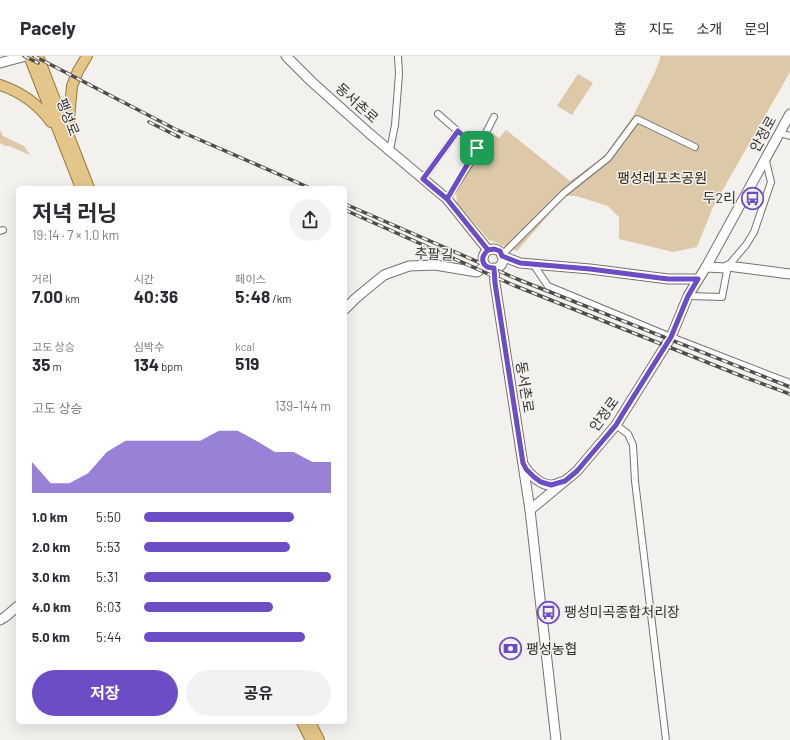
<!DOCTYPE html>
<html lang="ko">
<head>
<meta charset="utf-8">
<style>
	:root { --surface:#fff; --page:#f2f2f3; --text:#2b2b33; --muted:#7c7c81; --line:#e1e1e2; --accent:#6d4dc6 }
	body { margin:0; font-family:Barlow,"Noto Sans KR",sans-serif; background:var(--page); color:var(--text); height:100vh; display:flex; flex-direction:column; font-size:15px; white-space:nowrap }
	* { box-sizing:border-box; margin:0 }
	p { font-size:13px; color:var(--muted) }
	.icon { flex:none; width:22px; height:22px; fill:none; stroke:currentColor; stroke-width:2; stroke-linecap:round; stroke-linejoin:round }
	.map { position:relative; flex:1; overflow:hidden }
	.panel { position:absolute; left:16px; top:130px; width:331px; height:538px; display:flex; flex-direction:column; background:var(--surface); border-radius:6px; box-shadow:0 4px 16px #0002 }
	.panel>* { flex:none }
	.pin { position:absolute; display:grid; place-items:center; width:34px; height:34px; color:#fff; margin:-17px; border-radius:8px; box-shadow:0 2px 6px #0006 }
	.round { display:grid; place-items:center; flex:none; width:42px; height:42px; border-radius:21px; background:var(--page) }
	.headline { display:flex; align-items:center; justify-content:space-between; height:68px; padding:0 16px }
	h1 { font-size:22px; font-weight:700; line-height:30px }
	.metrics { display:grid; grid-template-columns:repeat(3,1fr); gap:6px; height:68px; padding:4px 16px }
	.metrics div { display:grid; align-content:center }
	.metrics b { font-size:17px; font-weight:700 }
	.metrics small { font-size:11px; font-weight:400 }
	.metrics p { font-size:11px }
	.chart { height:112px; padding:8px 16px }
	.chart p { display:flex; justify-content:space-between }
	.chart svg { width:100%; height:72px; margin-top:4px; fill:var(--accent); opacity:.7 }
	.primary-button { display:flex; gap:8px; margin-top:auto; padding:8px 16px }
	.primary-button a { flex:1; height:46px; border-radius:24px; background:var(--accent); color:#fff; font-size:16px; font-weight:700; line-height:46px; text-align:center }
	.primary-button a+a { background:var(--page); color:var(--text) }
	ul { padding:0 16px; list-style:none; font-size:13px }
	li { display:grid; grid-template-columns:64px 48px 1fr; align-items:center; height:30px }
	li i { height:10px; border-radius:5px; background:var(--accent) }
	header { display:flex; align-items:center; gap:24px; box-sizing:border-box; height:56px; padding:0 20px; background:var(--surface); border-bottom:1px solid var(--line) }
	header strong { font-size:19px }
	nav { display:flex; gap:22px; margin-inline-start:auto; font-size:14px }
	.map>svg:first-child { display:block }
</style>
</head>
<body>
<header>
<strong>Pacely</strong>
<nav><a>홈</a><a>지도</a><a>소개</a><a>문의</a></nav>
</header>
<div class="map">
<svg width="790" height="684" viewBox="0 0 790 684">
	<rect width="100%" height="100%" fill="#f3f1ee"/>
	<!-- green -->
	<g fill="#ddc9a8">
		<path d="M660,0H790V16L713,151L697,191L673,196L619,183V161L608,150L576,140H565L517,195L489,184L457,147L456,137L492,77L499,82L506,74L570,125L604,101L633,60L655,16L660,3Z"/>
		<path d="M578,18L593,27L572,59L557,50Z"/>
		<path d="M0,74L3,80L24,90L30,99L9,90H5L0,87Z"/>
	</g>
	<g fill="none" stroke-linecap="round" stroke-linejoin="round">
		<defs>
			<g id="street">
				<path d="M438,58L477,92"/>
				<path d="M780,77L790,80"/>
				<path d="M390,94L395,69L399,18L398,0"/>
				<path d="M423,123L458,75"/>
				<path d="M447,143L473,102L494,61"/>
				<path d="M0,175L3,174"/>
				<path d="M501,198L506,195L564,137L608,102L637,63L695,91"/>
				<path d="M533,208L548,230L671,281L790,327"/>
				<path d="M688,240L722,241L728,210L746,189L754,176L771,126L765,101"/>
				<path d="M616,369L628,378L633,389L635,425L666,684"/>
			</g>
			<g id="secondary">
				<path d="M286,0L312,26L370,78L447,143L488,194"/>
				<path d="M0,7L26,0"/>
				<circle cx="493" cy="203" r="10"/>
				<path d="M502,200L520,207L590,213L668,223H698"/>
				<path d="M706,211L726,212L728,210L790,218"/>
				<path d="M494,212L495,227L530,454L556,684"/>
				<path d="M345,253L356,242L384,219L409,210L435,209L477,216L486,210"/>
				<path d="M524,410C529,418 541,430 552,429C555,429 559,427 561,426"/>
				<path d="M530,454L577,415L616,369L671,281L688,240L706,211L790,58"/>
				<path d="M0,564L5,561L18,550"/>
			</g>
			<g id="primary">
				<path d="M29,0L81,132"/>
				<path d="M38,0L89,132"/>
				<path d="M0,29C21,36 38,48 51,66"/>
				<path d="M68,75L72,30L78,15L87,0"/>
				<path d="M302,666L311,684"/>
				<path d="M310,666L319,684"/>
			</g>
		</defs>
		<!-- street casing -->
		<use href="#street" stroke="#74726f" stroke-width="8"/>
		<!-- secondary casing -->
		<use href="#secondary" stroke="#74726f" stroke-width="11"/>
		<!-- primary casing -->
		<use href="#primary" stroke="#9b7a38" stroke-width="12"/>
		<!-- street -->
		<use href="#street" stroke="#fff" stroke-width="6"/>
		<!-- secondary -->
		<use href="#secondary" stroke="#fff" stroke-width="9"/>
		<!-- primary -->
		<use href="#primary" stroke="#e5c68a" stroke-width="10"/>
		<defs>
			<g id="rail">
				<path d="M24,0L38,7"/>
				<path d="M34,0L175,73L310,132"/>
				<path d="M149,66L179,81"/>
				<path d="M345,148L517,223L790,331"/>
				<path d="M345,154L513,229L744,321L790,338"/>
			</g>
		</defs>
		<!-- rail casing -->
		<use href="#rail" stroke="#4e4d4b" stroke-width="3.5"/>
		<!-- rail -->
		<use href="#rail" stroke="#f3f1ee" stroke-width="2" stroke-dasharray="6" stroke-linecap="butt"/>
	</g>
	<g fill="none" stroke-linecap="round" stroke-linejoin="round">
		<defs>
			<path id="route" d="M477,92L447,143L488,194C479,202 482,212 494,212L495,227L523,407L526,413L534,421L541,426L551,429L565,425L577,415L616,369L622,359L671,281L688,240L698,223H668L590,213L520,207L502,200L500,195L494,193L488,194L447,143L423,123L458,75L477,92"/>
		</defs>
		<!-- route casing -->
		<use href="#route" stroke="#fff" stroke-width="8"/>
		<!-- route -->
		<use href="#route" stroke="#6d4dc6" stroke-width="5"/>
	</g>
	<!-- icons -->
	<defs>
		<symbol id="bus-ring" viewBox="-11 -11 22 22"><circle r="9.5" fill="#f3f1ee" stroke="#6d4dc6" stroke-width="1.5"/><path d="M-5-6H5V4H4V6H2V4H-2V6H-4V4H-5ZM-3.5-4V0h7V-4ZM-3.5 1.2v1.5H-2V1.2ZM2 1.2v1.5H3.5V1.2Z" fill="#6d4dc6"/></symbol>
		<symbol id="bank-ring" viewBox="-11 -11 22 22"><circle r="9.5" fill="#f3f1ee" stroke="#6d4dc6" stroke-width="1.5"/><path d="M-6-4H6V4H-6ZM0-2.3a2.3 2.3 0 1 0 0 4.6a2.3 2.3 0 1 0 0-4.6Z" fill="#6d4dc6"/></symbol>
	</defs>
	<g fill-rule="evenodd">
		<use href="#bus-ring" x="740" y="130" width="25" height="25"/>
		<use href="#bus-ring" x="536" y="544" width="25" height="25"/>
		<use href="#bank-ring" x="498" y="580" width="25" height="25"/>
	</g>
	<g text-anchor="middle" stroke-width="3" stroke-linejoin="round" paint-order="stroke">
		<!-- street labels -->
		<g font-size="14" fill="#333231" stroke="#f3f1ee">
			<text transform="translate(357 47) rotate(42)" y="5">동서촌로</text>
			<text transform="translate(68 61) rotate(69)" y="5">팽성로</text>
			<text transform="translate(763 78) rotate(-61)" y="5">안정로</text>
			<text transform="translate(434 198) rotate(3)" y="5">추팔길</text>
			<text transform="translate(525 331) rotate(81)" y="5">동서촌로</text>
			<text transform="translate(604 358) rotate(-54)" y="5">안정로</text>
		</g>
		<!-- park labels -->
		<g font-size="14" fill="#34270d" stroke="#f3f1ee">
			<text x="662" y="127">팽성레포츠공원</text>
		</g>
		<!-- poi labels -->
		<g font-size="14" fill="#333231" stroke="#f3f1ee" text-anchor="start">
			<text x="736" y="147" text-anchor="end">두2리</text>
			<text x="564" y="561">팽성미곡종합처리장</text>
			<text x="526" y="598">팽성농협</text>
		</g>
	</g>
</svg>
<div class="pin" style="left:477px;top:92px;background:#1e9e55"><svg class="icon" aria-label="arrive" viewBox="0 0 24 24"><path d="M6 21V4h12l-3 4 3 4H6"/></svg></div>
<section class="panel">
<div class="headline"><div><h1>저녁 러닝</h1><p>19:14 · 7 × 1.0 km</p></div><a class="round"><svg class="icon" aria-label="share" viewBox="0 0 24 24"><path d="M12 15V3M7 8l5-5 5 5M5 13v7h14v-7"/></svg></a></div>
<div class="metrics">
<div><p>거리</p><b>7.00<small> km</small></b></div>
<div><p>시간</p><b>40:36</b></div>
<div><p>페이스</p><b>5:48<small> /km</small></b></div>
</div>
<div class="metrics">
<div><p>고도 상승</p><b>35<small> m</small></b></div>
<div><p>심박수</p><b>134<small> bpm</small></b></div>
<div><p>kcal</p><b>519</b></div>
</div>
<div class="chart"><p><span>고도 상승</span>139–144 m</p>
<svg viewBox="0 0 160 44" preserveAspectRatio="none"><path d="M0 44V25L10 38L20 38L30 32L40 19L50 12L60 12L70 12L80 12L90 12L100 6L110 6L120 12L130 19L140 19L150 25L160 25V44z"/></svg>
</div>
<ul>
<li><b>1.0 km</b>5:50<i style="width:80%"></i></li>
<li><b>2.0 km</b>5:53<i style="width:78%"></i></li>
<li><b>3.0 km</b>5:31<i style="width:100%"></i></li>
<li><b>4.0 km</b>6:03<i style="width:69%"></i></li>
<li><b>5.0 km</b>5:44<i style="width:86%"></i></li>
</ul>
<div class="primary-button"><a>저장</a><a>공유</a></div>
</section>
</div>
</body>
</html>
